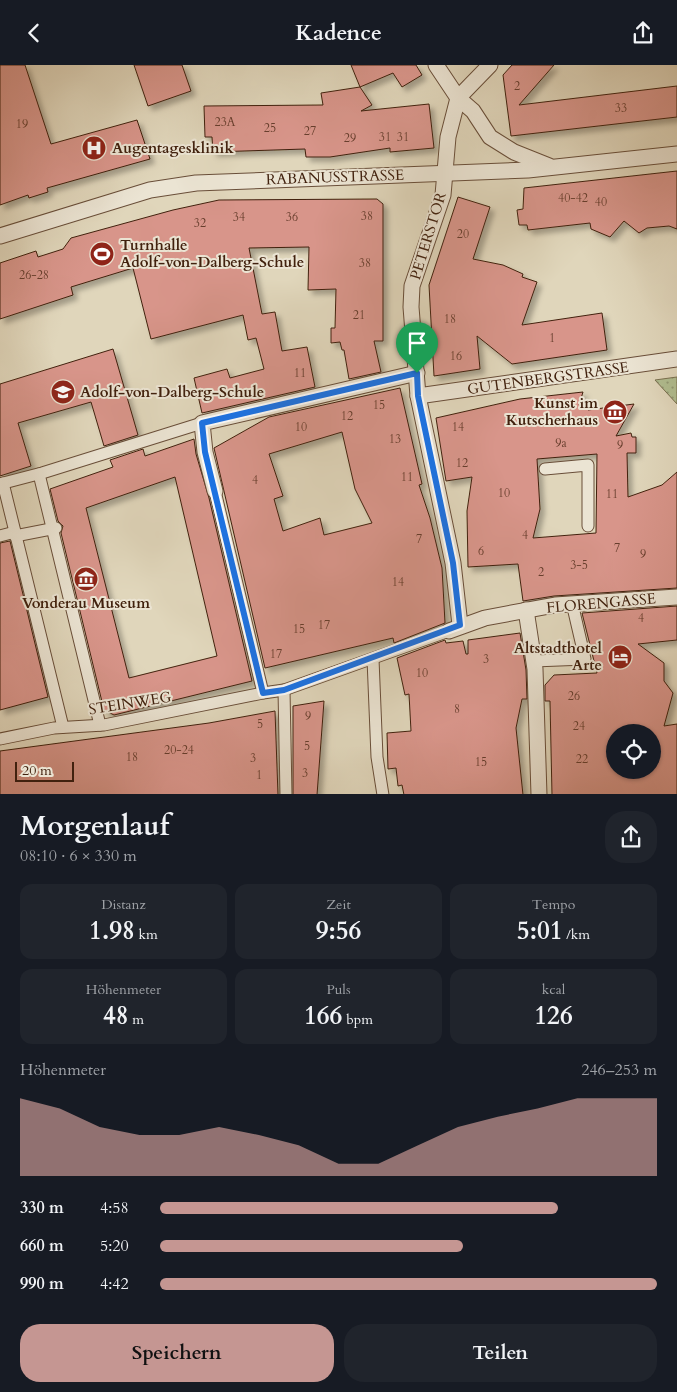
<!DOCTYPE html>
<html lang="de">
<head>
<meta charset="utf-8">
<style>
	:root { --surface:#171b24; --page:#20242c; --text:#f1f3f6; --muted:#9ea1a6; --accent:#c59692 }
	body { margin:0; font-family:Cardo,serif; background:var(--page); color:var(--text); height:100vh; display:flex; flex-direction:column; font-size:19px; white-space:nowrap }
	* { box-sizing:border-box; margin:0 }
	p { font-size:16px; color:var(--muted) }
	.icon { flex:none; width:28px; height:28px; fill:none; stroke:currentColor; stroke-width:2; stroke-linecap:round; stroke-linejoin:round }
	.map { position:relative; height:729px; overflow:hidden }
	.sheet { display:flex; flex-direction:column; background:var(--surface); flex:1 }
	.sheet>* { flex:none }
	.tools { position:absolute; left:606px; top:659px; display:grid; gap:10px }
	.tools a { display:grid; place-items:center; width:55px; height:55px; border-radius:50%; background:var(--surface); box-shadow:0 1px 4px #0004; font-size:25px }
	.scale { position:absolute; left:15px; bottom:12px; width:59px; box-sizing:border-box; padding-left:5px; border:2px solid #41210e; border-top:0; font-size:14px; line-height:18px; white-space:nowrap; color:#41210e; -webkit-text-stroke:4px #ebe4d3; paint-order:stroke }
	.pin { position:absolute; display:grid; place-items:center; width:42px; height:42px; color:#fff; margin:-51px -21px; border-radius:50% 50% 50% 0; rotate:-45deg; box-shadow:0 0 5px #0007 }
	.pin .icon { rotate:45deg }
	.round { display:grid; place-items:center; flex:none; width:52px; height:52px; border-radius:20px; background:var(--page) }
	.headline { display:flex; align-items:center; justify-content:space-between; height:85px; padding:0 20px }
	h1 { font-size:28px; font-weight:700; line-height:38px }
	.figures { display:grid; grid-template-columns:repeat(3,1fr); gap:8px; height:85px; padding:5px 20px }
	.figures div { display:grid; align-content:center; border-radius:12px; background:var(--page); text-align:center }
	.figures b { font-size:25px; font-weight:700 }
	.figures small { font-size:14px; font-weight:400 }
	.figures p { font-size:14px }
	.chart { height:140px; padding:10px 20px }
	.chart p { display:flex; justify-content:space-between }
	.chart svg { width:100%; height:90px; margin-top:5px; fill:var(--accent); opacity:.7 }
	.primary-button { display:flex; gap:10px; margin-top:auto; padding:10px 20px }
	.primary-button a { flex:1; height:58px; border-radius:20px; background:var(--accent); color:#111; font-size:20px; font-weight:700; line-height:58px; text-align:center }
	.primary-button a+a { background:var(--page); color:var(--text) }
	ul { padding:0 20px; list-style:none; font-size:16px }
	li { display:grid; grid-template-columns:80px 60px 1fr; align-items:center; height:38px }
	li i { height:12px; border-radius:6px; background:var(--accent) }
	header { display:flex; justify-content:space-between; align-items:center; height:65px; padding:0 20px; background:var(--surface); font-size:22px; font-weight:700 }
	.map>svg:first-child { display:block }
</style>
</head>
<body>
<header><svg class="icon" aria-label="back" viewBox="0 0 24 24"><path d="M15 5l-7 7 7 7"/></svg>Kadence<svg class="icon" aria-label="share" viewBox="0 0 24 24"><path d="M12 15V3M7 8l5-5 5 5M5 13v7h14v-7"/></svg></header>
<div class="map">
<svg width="677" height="730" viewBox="0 0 677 730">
	<defs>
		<pattern id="park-dots" width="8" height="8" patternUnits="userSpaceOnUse" patternTransform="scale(1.25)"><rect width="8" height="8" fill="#b1be91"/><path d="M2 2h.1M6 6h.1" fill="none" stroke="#929a75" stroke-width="1.8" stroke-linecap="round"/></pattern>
		<filter id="shadow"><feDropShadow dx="4.5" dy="4.5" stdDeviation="2.5" flood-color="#0004"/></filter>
	</defs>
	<rect width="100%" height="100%" fill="#e0d6bb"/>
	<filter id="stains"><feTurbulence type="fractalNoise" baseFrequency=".004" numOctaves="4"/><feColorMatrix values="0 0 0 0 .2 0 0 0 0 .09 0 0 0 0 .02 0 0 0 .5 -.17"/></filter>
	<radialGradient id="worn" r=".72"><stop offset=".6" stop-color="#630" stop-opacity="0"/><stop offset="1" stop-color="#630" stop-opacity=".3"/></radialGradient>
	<!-- park -->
	<path fill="url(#park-dots)" stroke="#797050" d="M677,312V339L655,315Z"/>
	<!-- building -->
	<g fill="#d8958a" stroke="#41210e" fill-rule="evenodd" filter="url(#shadow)">
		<path d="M0,0H25L51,79L137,55L150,94L47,123L48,127L29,133L28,130L0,140Z"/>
		<path d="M134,0H182L191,26L148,41Z"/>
		<path d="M351,0H416L422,10L402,22L393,8L360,22L372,40L361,46L429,39L434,83L390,87V83L330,92H306L305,84L213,87L212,72H205L204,41L323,40L321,28L360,22Z"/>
		<path d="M512,0H554L519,40L677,21V52L511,71L503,10Z"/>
		<path d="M677,106V164L669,161L647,163L639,168L624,156L610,172L591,164L590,158L528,165L527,160H519L517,145L523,144L524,123Z"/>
		<path d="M458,132L490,142L473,194L503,200L523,209L522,212L537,217L522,260L602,248L607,285L512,299L477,271L480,304L434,311L429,220Z"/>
		<path d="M377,134L383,139V276H374L381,307L349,314L344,285H342L340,277L331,278V263H335L336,224L308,225L309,182L249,183L262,249L275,247L282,286L307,282L315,322L202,348L194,313L227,304L230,313L264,304L256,273L248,275L243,250L151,274L133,203L71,222L73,230L0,254V198L36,186L38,192L63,184L71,173L173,145L219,135Z"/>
		<path d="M113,284L138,370L104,381L91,337L18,358L31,401L0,411V319Z"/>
		<path d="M400,323L422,419L419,420L430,453L442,503L445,558L394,578L393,573L265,603L214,383L269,352ZM342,367L355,424L372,458L324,470L320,453L283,466L274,434L283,431L269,389Z"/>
		<path d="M583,327L579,340H588V345L634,339L616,371L631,368L632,372H636V388H627L628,432L662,420L677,407V523L554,531L523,536L518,499L468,502L467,446L472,412L446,416L436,353L520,334ZM597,389L596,468L533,473L540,444L537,394Z"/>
		<path d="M194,374L196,389L209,433L252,616L114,650L104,645L61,468L63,461L58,456L50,424L113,402L110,395L143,384L145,391ZM175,412L217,591L129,613L86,443Z"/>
		<path d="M10,476L48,632L0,645V478Z"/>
		<path d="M677,541V575L638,579L664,598V616L673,628L664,661L677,659V730H552L550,636H545V620L554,610L597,608L582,548ZM615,668H652V705H615Z"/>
		<path d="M520,568L526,605L527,634H522L516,663L523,730H404L402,720L398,721L396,703L388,704L387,668L411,666L409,629L405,630L397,593L445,575L446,578L463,576L466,589H468V575Z"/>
		<path d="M324,636L317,730H293V641Z"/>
		<path d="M275,646L278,730H0V686L209,658Z"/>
	</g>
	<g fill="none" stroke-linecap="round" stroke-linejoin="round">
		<defs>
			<g id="pedestrian">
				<path d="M545,404L588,400V461"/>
				<path d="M39,409L100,660"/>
				<path d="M3,418L63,662"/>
				<path d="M0,419L42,408L202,358"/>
				<path d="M215,426L263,628L284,625L449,566"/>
				<path d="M0,471L15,467"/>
				<path d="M15,471L56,463"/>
				<path d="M373,594L377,692L383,730"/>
				<path d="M534,596L585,594L572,538"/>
				<path d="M284,625L286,730"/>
				<path d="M0,674L54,663L104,660L263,628"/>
			</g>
			<g id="minor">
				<path d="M436,0L458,33L473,46L490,72L514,87L549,101"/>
				<path d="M0,171L150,125L196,118L528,105L677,89"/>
				<path d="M418,331L677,294"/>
				<path d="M215,426L205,387L202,358L417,308"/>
				<path d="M526,545L535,604L539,730"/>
				<path d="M460,560L453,498L418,331L411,242L412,221L443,130L448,72L458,33L490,0"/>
				<path d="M449,566L485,553L555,540L677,532"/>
			</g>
		</defs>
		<!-- pedestrian casing -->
		<use href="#pedestrian" stroke="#694e39" stroke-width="13"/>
		<!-- minor casing -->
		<use href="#minor" stroke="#694e39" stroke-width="17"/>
		<!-- pedestrian -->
		<use href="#pedestrian" stroke="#ebe4d3" stroke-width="11"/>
		<!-- minor -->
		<use href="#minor" stroke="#ebe4d3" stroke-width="15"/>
	</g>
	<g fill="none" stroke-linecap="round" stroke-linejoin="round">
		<defs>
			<path id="route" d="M417,308L418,331L453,498L460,560L284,625L263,628L205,387L202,358Z"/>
		</defs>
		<!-- route casing -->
		<use href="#route" stroke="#fff" stroke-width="10"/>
		<!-- route -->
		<use href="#route" stroke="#1a73e8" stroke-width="6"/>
	</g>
	<!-- icons -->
	<defs>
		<symbol id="hospital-disc" viewBox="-11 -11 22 22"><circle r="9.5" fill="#8f2418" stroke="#ebe4d3"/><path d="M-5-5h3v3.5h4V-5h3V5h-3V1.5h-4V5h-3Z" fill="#fff"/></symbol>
		<symbol id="stadium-disc" viewBox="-11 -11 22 22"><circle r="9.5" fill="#8f2418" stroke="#ebe4d3"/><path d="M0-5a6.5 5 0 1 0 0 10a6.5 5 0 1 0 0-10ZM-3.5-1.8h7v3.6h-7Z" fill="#fff"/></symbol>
		<symbol id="school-disc" viewBox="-11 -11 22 22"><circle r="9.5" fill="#8f2418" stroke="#ebe4d3"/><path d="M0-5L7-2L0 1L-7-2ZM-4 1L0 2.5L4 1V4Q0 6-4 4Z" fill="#fff"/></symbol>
		<symbol id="museum-disc" viewBox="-11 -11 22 22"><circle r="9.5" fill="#8f2418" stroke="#ebe4d3"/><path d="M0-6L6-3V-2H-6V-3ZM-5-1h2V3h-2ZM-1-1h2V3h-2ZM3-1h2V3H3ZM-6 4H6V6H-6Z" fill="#fff"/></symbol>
		<symbol id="hotel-disc" viewBox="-11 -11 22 22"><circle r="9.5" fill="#8f2418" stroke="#ebe4d3"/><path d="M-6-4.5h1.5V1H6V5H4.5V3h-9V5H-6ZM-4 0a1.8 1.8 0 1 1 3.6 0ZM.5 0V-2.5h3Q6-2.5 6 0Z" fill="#fff"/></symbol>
	</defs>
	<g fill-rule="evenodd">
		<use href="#hospital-disc" x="80" y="69" width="28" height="28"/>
		<use href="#stadium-disc" x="88" y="175" width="28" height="28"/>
		<use href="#school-disc" x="49" y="313" width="28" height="28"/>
		<use href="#museum-disc" x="601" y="333" width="28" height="28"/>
		<use href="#museum-disc" x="72" y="500" width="28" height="28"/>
		<use href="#hotel-disc" x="606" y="578" width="28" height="28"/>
	</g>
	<g text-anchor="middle" stroke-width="4" stroke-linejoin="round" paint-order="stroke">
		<!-- number labels -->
		<g font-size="12" fill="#673e2d">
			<text x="517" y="25">2</text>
			<text x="621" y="47">33</text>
			<text x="225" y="61">23A</text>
			<text x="22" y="63">19</text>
			<text x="270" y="67">25</text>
			<text x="310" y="70">27</text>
			<text x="385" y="76">31</text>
			<text x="403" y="76">31</text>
			<text x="350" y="77">29</text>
			<text x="573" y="137">40-42</text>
			<text x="601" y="141">40</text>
			<text x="367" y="155">38</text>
			<text x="239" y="156">34</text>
			<text x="292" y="156">36</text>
			<text x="200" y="162">32</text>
			<text x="463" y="173">20</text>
			<text x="365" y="202">38</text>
			<text x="34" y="214">26-28</text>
			<text x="359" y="254">21</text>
			<text x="450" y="258">18</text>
			<text x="552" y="277">1</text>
			<text x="456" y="295">16</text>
			<text x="300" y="312">11</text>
			<text x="379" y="344">15</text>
			<text x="347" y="355">12</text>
			<text x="301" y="366">10</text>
			<text x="458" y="366">14</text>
			<text x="395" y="378">13</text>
			<text x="561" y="382">9a</text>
			<text x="620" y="384">9</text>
			<text x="462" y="402">12</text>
			<text x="407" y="416">11</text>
			<text x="255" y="419">4</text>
			<text x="504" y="432">10</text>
			<text x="612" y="433">11</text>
			<text x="525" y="474">4</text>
			<text x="419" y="478">7</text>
			<text x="617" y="487">7</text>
			<text x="481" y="490">6</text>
			<text x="643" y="493">9</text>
			<text x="579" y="504">3-5</text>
			<text x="541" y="511">2</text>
			<text x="398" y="521">14</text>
			<text x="641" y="557">4</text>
			<text x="324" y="564">17</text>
			<text x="299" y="568">15</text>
			<text x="276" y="593">17</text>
			<text x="486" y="598">3</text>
			<text x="422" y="612">10</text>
			<text x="574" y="635">26</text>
			<text x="457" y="648">8</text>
			<text x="308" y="655">9</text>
			<text x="260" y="663">5</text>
			<text x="579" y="665">24</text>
			<text x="307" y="685">5</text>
			<text x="179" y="689">20-24</text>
			<text x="132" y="696">18</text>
			<text x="253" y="697">3</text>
			<text x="582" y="698">22</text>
			<text x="481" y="701">15</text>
			<text x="305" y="712">3</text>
			<text x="259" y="714">1</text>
		</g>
		<!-- poi labels -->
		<g font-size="15" font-weight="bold" fill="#41210e" stroke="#ebe4d3" text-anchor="start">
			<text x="112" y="88">Augentagesklinik</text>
			<text x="120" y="185">Turnhalle<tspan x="120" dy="17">Adolf-von-Dalberg-Schule</tspan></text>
			<text x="80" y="332">Adolf-von-Dalberg-Schule</text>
			<text x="598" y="343" text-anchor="end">Kunst im<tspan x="598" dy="17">Kutscherhaus</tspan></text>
			<text x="86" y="543" text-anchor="middle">Vonderau Museum</text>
			<text x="602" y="588" text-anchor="end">Altstadthotel<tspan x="602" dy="17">Arte</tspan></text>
		</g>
		<!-- street labels -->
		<g font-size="15" fill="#41210e" stroke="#ebe4d3">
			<text transform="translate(335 112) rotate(-2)" y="5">RABANUSSTRASSE</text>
			<text transform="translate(428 171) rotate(-73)" y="5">PETERSTOR</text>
			<text transform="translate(548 313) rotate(-8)" y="5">GUTENBERGSTRASSE</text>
			<text transform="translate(601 538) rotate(-5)" y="5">FLORENGASSE</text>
			<text transform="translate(130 638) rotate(-9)" y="5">STEINWEG</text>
		</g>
	</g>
	<rect width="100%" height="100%" filter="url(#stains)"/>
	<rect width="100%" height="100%" fill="url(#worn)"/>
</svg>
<div class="tools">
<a><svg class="icon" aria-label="locate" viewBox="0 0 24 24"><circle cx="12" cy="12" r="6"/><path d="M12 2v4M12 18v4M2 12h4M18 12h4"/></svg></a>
</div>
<div class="scale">20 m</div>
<div class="pin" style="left:417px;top:308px;background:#1e9e55"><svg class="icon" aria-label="arrive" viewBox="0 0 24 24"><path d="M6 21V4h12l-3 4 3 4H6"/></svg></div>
</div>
<section class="sheet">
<div class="headline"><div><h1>Morgenlauf</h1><p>08:10 · 6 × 330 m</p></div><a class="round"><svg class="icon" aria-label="share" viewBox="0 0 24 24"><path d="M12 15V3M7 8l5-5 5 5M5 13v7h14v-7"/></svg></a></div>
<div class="figures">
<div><p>Distanz</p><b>1.98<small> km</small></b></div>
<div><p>Zeit</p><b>9:56</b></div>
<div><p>Tempo</p><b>5:01<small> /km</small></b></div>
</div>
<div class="figures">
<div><p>Höhenmeter</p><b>48<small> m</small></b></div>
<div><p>Puls</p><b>166<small> bpm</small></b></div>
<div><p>kcal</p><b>126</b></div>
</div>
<div class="chart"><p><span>Höhenmeter</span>246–253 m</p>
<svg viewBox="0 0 160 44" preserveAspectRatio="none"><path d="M0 44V6L10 11L20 20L30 24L40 24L50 20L60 24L70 29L80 38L90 38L100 29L110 20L120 15L130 11L140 6L150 6L160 6V44z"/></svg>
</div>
<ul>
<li><b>330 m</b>4:58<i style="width:80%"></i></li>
<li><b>660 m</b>5:20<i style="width:61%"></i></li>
<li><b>990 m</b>4:42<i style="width:100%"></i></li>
</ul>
<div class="primary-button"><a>Speichern</a><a>Teilen</a></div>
</section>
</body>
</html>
